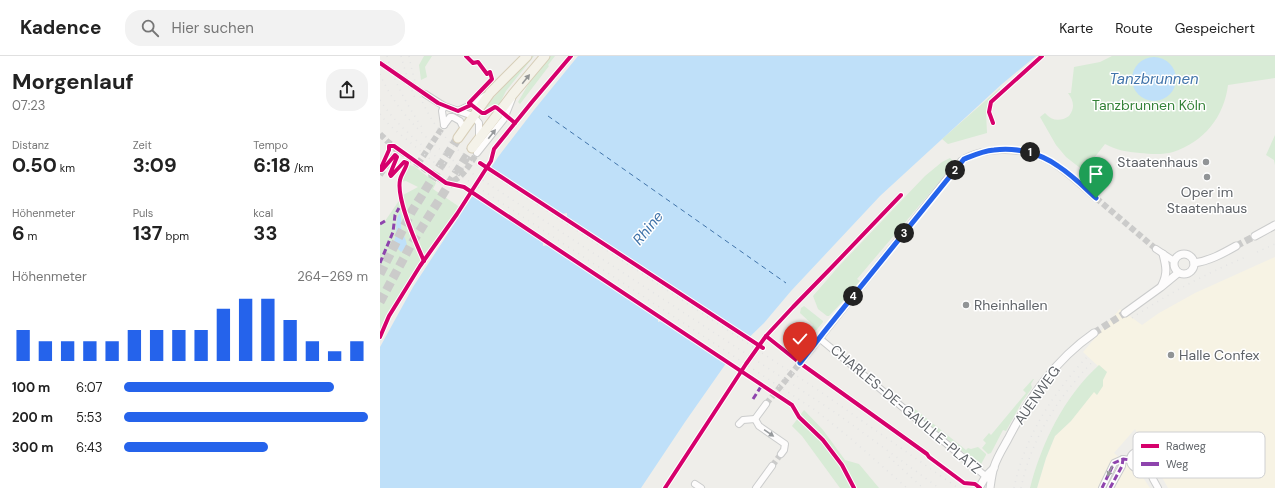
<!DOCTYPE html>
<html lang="de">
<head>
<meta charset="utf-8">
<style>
	:root { --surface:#fff; --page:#f2f2f2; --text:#222; --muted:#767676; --line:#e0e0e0; --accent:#2563eb }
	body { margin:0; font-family:"DM Sans",sans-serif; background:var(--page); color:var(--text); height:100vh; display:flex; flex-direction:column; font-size:15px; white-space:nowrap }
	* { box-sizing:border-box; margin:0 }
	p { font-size:13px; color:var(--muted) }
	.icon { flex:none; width:22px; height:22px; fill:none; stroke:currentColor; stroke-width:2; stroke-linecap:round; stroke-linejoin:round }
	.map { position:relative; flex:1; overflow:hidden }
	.sheet { display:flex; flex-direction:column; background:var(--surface); width:380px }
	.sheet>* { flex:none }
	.pin { position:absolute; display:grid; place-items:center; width:34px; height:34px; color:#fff; margin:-41px -17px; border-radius:50% 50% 50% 0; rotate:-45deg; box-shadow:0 0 4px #0007 }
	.pin .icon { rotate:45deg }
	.km { position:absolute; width:20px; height:20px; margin:-10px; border-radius:50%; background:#222; color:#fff; font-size:11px; line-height:20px; text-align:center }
	.round { display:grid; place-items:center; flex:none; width:42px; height:42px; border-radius:16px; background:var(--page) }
	.head { display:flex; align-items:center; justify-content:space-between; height:68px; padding:0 12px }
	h1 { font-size:22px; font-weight:700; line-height:30px }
	.metrics { display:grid; grid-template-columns:repeat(3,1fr); gap:6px; height:68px; padding:4px 12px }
	.metrics div { display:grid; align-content:center }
	.metrics b { font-size:20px; font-weight:700 }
	.metrics small { font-size:11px; font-weight:400 }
	.metrics p { font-size:11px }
	.chart { height:112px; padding:8px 12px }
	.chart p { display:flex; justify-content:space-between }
	.chart svg { width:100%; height:72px; margin-top:4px; stroke:var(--accent); stroke-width:6 }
	ul { padding:0 12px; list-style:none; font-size:13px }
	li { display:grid; grid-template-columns:64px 48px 1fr; align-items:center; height:30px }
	li i { height:10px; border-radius:5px; background:var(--accent) }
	header { display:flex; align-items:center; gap:24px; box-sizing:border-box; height:56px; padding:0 20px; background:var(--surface); border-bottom:1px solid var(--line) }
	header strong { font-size:19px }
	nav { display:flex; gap:22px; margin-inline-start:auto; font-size:14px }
	.search { width:280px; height:36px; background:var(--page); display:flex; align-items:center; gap:10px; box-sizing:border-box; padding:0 14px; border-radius:16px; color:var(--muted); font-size:15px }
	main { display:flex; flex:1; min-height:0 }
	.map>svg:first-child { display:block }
</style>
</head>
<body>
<header>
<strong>Kadence</strong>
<div class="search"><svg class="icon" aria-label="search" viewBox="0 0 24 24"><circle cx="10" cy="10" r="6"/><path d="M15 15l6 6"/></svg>Hier suchen</div>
<nav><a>Karte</a><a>Route</a><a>Gespeichert</a></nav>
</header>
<main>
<section class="sheet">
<div class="head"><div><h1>Morgenlauf</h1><p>07:23</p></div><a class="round"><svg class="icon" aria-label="share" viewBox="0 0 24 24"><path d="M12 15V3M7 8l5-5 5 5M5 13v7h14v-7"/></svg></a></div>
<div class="metrics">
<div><p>Distanz</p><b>0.50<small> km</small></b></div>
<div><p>Zeit</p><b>3:09</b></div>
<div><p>Tempo</p><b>6:18<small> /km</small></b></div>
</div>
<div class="metrics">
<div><p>Höhenmeter</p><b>6<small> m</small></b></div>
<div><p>Puls</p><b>137<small> bpm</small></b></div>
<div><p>kcal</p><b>33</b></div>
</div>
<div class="chart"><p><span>Höhenmeter</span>264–269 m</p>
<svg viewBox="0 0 160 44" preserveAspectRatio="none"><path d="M5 44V25M15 44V32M25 44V32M35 44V32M45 44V32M55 44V25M65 44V25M75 44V25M85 44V25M95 44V12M105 44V6M115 44V6M125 44V19M135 44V32M145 44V38M155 44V32"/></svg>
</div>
<ul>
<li><b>100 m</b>6:07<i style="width:86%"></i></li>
<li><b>200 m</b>5:53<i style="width:100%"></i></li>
<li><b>300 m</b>6:43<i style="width:59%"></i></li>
</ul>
</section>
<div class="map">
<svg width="895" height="432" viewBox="0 0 895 432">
	<rect width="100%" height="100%" fill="#efeeea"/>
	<!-- commercial -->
	<path fill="#f7f3e4" d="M895,201V432H788L755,373L734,397L764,423L770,432H657L666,402L675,380L691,365L718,310L703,296L740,253L762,269L779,257L815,237Z"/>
	<!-- green -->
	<g fill="#d8ebd6">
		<path d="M44,0H52L45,11L47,21L41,24L39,9Z"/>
		<path d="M152,0H154L126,35L119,49L114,48L104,53L125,28Z"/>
		<path d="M169,0H175L168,9L169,10L140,48L138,46L156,15Z"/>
		<path d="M732,0H895V22L848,29C844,61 824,86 793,96C783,99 770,98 760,97C747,96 736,94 725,88L704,115L686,101L676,89L660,61L665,57C672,65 680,66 689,60C695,52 694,45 688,37H691L694,11L720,6Z"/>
		<path d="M620,32V34L608,46L606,56L607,77L568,88L562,83Z"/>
		<path d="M895,79V109L894,104L886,99Z"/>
		<path d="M570,102L574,106L561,124L477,223L480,225L464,244L449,260H447L438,253L433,240L459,210L545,120L562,106Z"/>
		<path d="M28,109L34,110L56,127L53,133L81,152C52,193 20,234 0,281V168L5,165L23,139L38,131L26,125L20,126Z"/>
		<path d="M424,250L443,265V266L434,277L430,273L433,269L420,257L421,252Z"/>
		<path d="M719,309L727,316L723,324V330L717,339L714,336L691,365L675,380L666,402L657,432H650C662,386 684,341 719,309Z"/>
		<path d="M653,323H654L651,328L652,332L642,346L626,375L623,374L611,397L608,398L602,392L606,387L603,384L609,377L611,379L646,337L643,334Z"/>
		<path d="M531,350L586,394L588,392L591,393L598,391L606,398V399L600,410L529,352Z"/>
		<path d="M424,354L443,374L465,404L479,408L499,432H460L422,380L412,370Z"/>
	</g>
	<!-- water -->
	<g fill="#bfe0f9" fill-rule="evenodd">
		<path d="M198,0H656L622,28L500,140L411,235L384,267L354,296L305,366L261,432H0V291L33,231L118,101L154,54ZM187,157V162L168,189L163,190V186L182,158ZM297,234H301L302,237L284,264L278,266V261Z"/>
		<circle cx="774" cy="23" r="22"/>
		<path d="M20,157C22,161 21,166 21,171C22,178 27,183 27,191L21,196L13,188C14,185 16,181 16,177C17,170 15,163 20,157Z"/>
	</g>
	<!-- pier -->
	<g fill="#efeeea">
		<path d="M110,111L184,160H183L165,187L91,139Z"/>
		<path d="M185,160L302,237L371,282L356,297L349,307L281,263L299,236H298L280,262L168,189L166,187Z"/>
	</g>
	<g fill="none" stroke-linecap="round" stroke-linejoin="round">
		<!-- ferry -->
		<path stroke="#4174aa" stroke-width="1" stroke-dasharray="5 4" stroke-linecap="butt" d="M168,60L406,227"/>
		<!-- minor-tunnel -->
		<g stroke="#cbcbca" stroke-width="6" stroke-dasharray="6 3" stroke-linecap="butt">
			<path d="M0,7L45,38"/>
			<path d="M0,78L8,86L54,120L67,127C82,124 90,108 97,97"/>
			<path d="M38,108L64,69"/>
			<path d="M0,119L18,93"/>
			<path d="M716,142L776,193"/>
			<path d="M386,348L420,307"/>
			<path d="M392,410L401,398"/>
		</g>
		<!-- tertiary-tunnel -->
		<g stroke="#cbcbca" stroke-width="7" stroke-dasharray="7 3.5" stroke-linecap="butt">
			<path d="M856,190L875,180"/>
			<path d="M714,277L745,257"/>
		</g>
		<!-- primary-tunnel -->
		<g stroke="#cbcbca" stroke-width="9" stroke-dasharray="9 4.5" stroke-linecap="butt">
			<path d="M0,218L32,155L78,82"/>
			<path d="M0,246L32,187L92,92"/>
		</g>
		<defs>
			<g id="minor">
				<path d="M45,38L64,50L93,60L99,67V82"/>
				<path d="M78,55L91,49L105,40"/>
				<path d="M64,69L70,61H73L80,65L84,73"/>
				<path d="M64,69L62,55L64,50"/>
				<path d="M97,97L124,63L132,43"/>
				<path d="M776,193L794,205"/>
				<path d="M439,282L609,423"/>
				<path d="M420,307L581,105C592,97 609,94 622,94C667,93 685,115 716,142"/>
				<path d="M375,363L379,370L405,388L404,394L401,398"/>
				<path d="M375,363L386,348"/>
				<path d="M359,368L363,364L375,363"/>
				<circle cx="759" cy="404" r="9"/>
				<path d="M767,407L773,423L778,432"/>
				<path d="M315,428L321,432"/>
				<path d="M376,432L392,410"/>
				<path d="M722,432L734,407L743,403L750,404"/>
				<path d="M730,432L742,410L743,403"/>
			</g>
			<g id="tertiary">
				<path d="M875,180L895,169"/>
				<circle cx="804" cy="208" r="10"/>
				<path d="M814,207C829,205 842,198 856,190"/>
				<path d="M782,229C788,217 786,210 783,198"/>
				<path d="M745,257L781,231L798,217"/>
				<path d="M599,432L606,420L614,412"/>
				<path d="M610,432C611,425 612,417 614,411C617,401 623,392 628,383C649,342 675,304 714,277"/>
			</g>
			<g id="primary">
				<path d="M78,82L110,37L147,0"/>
				<path d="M92,92L133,38L165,0"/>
			</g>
		</defs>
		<!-- minor casing -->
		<use href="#minor" stroke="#cbcccc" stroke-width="8"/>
		<!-- tertiary casing -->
		<use href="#tertiary" stroke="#cbcccc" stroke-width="9"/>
		<!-- primary casing -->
		<use href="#primary" stroke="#d7ceb8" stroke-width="11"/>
		<!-- minor -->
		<use href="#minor" stroke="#fdfcfc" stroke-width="6"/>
		<!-- tertiary -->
		<use href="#tertiary" stroke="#fdfcfc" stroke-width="7"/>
		<!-- primary -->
		<use href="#primary" stroke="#f4f2e9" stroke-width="9"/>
		<!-- rail -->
		<g stroke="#e4e4e4" stroke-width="1.5" stroke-dasharray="1 5" stroke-linecap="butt">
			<path d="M7,0C14,27 28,50 43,73"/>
			<path d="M21,0L27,21L36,45"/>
			<path d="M29,0C38,47 53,75 90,104L438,334L578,432"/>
			<path d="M0,18C15,54 44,81 75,106L456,357L559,432"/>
			<path d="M0,44C19,74 53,98 81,120L435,354L469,381L527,432"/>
			<path d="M0,58C7,68 16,75 25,82C39,94 52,105 67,116"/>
			<path d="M877,196L895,188"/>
			<path d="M752,262C789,237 827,217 868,200"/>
			<path d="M509,401L543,432"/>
			<path d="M634,432C645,380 672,338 708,300"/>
			<path d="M641,432C652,380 678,342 714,304"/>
		</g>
		<!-- quiet -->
		<g stroke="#8e44ad" stroke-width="3" stroke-dasharray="6 3" stroke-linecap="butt">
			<path d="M0,168L5,165"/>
			<path d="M0,207L13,176L15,159L19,152"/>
			<path d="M373,343L382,329"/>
			<path d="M722,432L734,407L743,403L750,404"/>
			<path d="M730,432L742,410L743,403"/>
		</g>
		<defs>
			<g id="cycleway">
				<path d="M86,0L93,7L98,6L107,18L110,16L112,23L89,47L102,57H105L115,51L117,52L135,67"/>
				<path d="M0,7L58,47L78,55L91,49"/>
				<path d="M613,67L609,56L611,46L662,0"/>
				<path d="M100,107L383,292"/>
				<path d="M44,205C36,187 16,143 20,124C21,118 26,113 27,107L24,106L11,120L10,118L17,101L15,99L2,114H0L9,94V90H14L66,127L84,131L412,349L419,361L443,384L462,409L474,432"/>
				<path d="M386,280L420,307L547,398L549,401L584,427L595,428L600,432"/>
				<path d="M0,281L9,260L40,210L77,158L111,105L114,93L152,46L191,0"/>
				<path d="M285,432L366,308L386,280L413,251L452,211L521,139"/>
			</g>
		</defs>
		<!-- cycleway casing -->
		<use href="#cycleway" stroke="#fff" stroke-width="6"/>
		<!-- cycleway -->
		<use href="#cycleway" stroke="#d6006c" stroke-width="4"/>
	</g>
	<!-- one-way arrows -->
	<defs><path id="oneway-solid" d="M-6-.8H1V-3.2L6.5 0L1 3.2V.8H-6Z"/></defs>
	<use fill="#939595" href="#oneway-solid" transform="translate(146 23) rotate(-51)"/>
	<g fill="#96999c">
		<use href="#oneway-solid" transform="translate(112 78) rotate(-52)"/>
		<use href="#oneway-solid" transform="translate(389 377) rotate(35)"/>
		<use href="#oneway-solid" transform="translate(730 415) rotate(115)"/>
	</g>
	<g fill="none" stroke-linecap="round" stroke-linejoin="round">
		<defs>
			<path id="route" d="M420,307L444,276L584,103C594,99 603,95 614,94C636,91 660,97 678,110C692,119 704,131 716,142"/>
		</defs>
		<!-- route casing -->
		<use href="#route" stroke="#fff" stroke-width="8"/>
		<!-- route -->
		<use href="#route" stroke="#2563eb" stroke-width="5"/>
	</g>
	<!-- markers -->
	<g fill="#919496" stroke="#fff" stroke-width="1.5">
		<circle cx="826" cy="106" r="4"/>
		<circle cx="827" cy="121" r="4"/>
		<circle cx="586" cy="249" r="4"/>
		<circle cx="791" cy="299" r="4"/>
	</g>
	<g text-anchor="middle" stroke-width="3" stroke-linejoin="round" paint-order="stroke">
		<!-- park labels -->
		<g font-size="14" fill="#348238" stroke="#fff">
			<text x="769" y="54">Tanzbrunnen Köln</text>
		</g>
		<!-- poi labels -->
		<g font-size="14" fill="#5f6368" stroke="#fff" text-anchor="start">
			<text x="818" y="111" text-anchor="end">Staatenhaus</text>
			<text x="827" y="141" text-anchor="middle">Oper im<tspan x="827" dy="16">Staatenhaus</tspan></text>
			<text x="594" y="254">Rheinhallen</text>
			<text x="799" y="304">Halle Confex</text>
		</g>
		<!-- street labels -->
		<g font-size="14" fill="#5f6368" stroke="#fff">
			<text transform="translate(657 339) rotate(-55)" y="5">AUENWEG</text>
			<text transform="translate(526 353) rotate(40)" y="5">CHARLES-DE-GAULLE-PLATZ</text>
		</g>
		<!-- water labels -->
		<g font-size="15" font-style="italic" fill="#4174aa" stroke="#fff">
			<text x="774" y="28">Tanzbrunnen</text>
			<text transform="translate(268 172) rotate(-51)" y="5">Rhine</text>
		</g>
	</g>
	<!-- legend -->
	<rect x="753" y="376" width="132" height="46" rx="6" fill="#fff" stroke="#cfd0d2" stroke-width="1"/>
	<rect x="761" y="388" width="18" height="4" fill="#d6006c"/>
	<rect x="761" y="406" width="18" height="4" fill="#8e44ad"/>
	<g font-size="11" fill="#5f6368">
		<text x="786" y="394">Radweg</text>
		<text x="786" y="412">Weg</text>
	</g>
</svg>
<div class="pin" style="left:716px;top:142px;background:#1e9e55"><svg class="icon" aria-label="arrive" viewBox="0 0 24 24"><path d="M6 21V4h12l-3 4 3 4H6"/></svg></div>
<div class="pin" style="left:420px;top:307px;background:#d93025"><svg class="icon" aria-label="check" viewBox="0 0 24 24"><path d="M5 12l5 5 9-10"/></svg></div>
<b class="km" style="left:650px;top:96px">1</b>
<b class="km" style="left:575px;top:114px">2</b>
<b class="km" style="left:524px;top:177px">3</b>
<b class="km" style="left:473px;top:240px">4</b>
</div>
</main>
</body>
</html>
